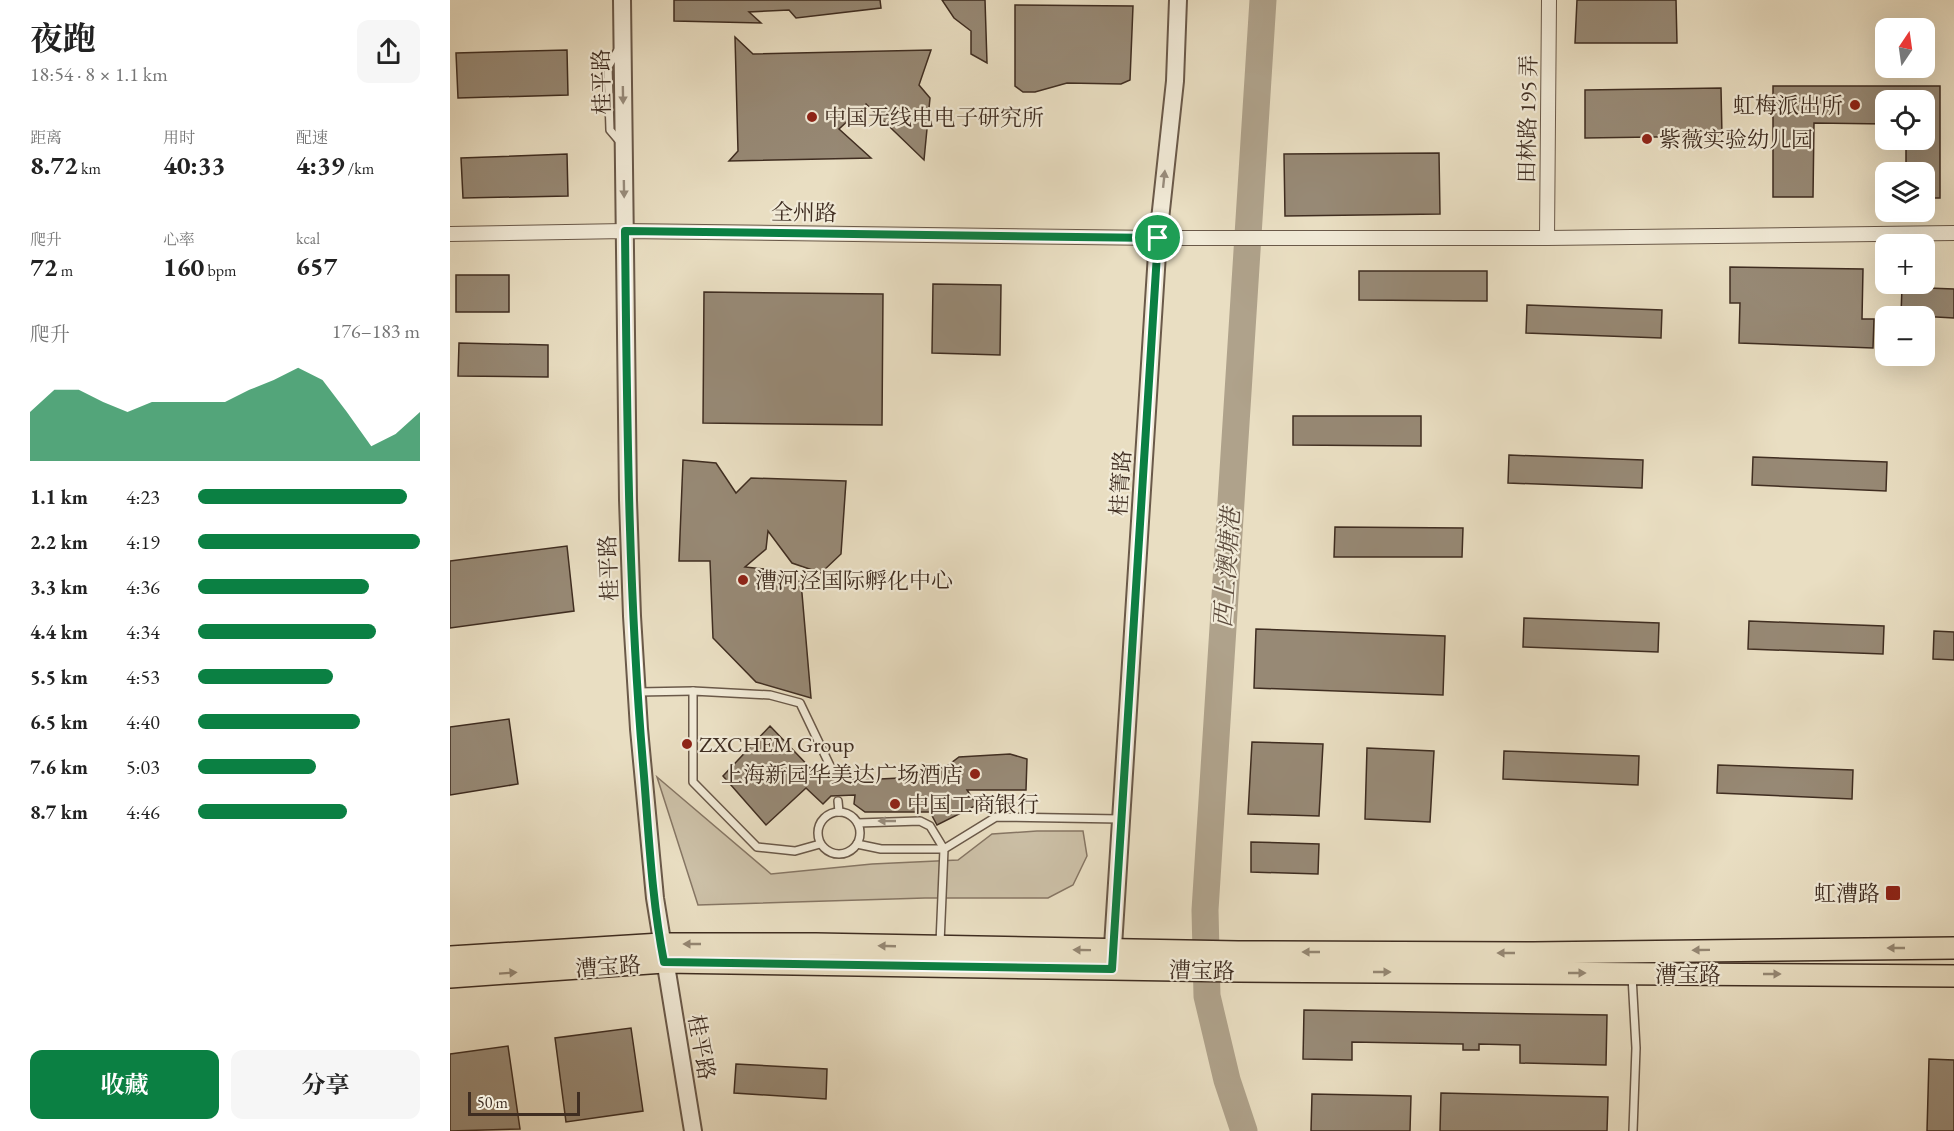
<!DOCTYPE html>
<html lang="zh">
<head>
<meta charset="utf-8">
<style>
	:root { --surface:#fff; --page:#f6f6f6; --text:#222; --muted:#767676; --accent:#0b8043 }
	body { margin:0; font-family:"EB Garamond","Noto Serif SC",serif; background:var(--page); color:var(--text); height:100vh; display:flex; flex-direction:column; font-size:22px; white-space:nowrap }
	* { box-sizing:border-box; margin:0 }
	p { font-size:20px; color:var(--muted) }
	.icon { flex:none; width:33px; height:33px; fill:none; stroke:currentColor; stroke-width:2; stroke-linecap:round; stroke-linejoin:round }
	.map { position:relative; flex:1; overflow:hidden }
	.sheet { display:flex; flex-direction:column; background:var(--surface); width:450px }
	.sheet>* { flex:none }
	.needle { width:39px; rotate:13deg }
	.buttons { position:absolute; left:1425px; top:18px; display:grid; gap:12px }
	.buttons a { display:grid; place-items:center; width:60px; height:60px; border-radius:12px; background:var(--surface); box-shadow:0 6px 24px #0002; font-size:30px }
	.scale { position:absolute; left:18px; bottom:15px; width:112px; box-sizing:border-box; padding-left:6px; border:3px solid #3f2d21; border-top:0; font-size:16px; line-height:21px; white-space:nowrap; color:#3f2d21; -webkit-text-stroke:4px #f1ead7; paint-order:stroke }
	.pin { position:absolute; display:grid; place-items:center; width:51px; height:51px; color:#fff; margin:-26px; border:3px solid #fff; border-radius:50%; box-shadow:0 2px 6px #0007 }
	.round { display:grid; place-items:center; flex:none; width:63px; height:63px; border-radius:12px; background:var(--page) }
	.head { display:flex; align-items:center; justify-content:space-between; height:102px; padding:0 30px }
	h1 { font-size:33px; font-weight:700; line-height:45px }
	.figures { display:grid; grid-template-columns:repeat(3,1fr); gap:9px; height:102px; padding:6px 30px }
	.figures div { display:grid; align-content:center }
	.figures b { font-size:26px; font-weight:700 }
	.figures small { font-size:16px; font-weight:400 }
	.figures p { font-size:16px }
	.chart { height:168px; padding:12px 30px }
	.chart p { display:flex; justify-content:space-between }
	.chart svg { width:100%; height:108px; margin-top:6px; fill:var(--accent); opacity:.7 }
	.action { display:flex; gap:12px; margin-top:auto; padding:12px 30px }
	.action a { flex:1; height:69px; border-radius:12px; background:var(--accent); color:#fff; font-size:24px; font-weight:700; line-height:69px; text-align:center }
	.action a+a { background:var(--page); color:var(--text) }
	ul { padding:0 30px; list-style:none; font-size:20px }
	li { display:grid; grid-template-columns:96px 72px 1fr; align-items:center; height:45px }
	li i { height:15px; border-radius:8px; background:var(--accent) }
	main { display:flex; flex:1; min-height:0 }
	.map>svg:first-child { display:block }
</style>
</head>
<body>
<main>
<section class="sheet">
<div class="head"><div><h1>夜跑</h1><p>18:54 · 8 × 1.1 km</p></div><a class="round"><svg class="icon" aria-label="share" viewBox="0 0 24 24"><path d="M12 15V3M7 8l5-5 5 5M5 13v7h14v-7"/></svg></a></div>
<div class="figures">
<div><p>距离</p><b>8.72<small> km</small></b></div>
<div><p>用时</p><b>40:33</b></div>
<div><p>配速</p><b>4:39<small> /km</small></b></div>
</div>
<div class="figures">
<div><p>爬升</p><b>72<small> m</small></b></div>
<div><p>心率</p><b>160<small> bpm</small></b></div>
<div><p>kcal</p><b>657</b></div>
</div>
<div class="chart"><p><span>爬升</span>176–183 m</p>
<svg viewBox="0 0 160 44" preserveAspectRatio="none"><path d="M0 44V24L10 15L20 15L30 20L40 24L50 20L60 20L70 20L80 20L90 15L100 11L110 6L120 11L130 24L140 38L150 33L160 24V44z"/></svg>
</div>
<ul>
<li><b>1.1 km</b>4:23<i style="width:94%"></i></li>
<li><b>2.2 km</b>4:19<i style="width:100%"></i></li>
<li><b>3.3 km</b>4:36<i style="width:77%"></i></li>
<li><b>4.4 km</b>4:34<i style="width:80%"></i></li>
<li><b>5.5 km</b>4:53<i style="width:61%"></i></li>
<li><b>6.5 km</b>4:40<i style="width:73%"></i></li>
<li><b>7.6 km</b>5:03<i style="width:53%"></i></li>
<li><b>8.7 km</b>4:46<i style="width:67%"></i></li>
</ul>
<div class="action"><a>收藏</a><a>分享</a></div>
</section>
<div class="map">
<svg width="1504" height="1131" viewBox="0 0 1504 1131">
	<rect width="100%" height="100%" fill="#e9dec2"/>
	<filter id="stains"><feTurbulence type="fractalNoise" baseFrequency=".00333" numOctaves="4"/><feColorMatrix values="0 0 0 0 .2 0 0 0 0 .09 0 0 0 0 .02 0 0 0 .5 -.17"/></filter>
	<radialGradient id="worn" r=".72"><stop offset=".6" stop-color="#630" stop-opacity="0"/><stop offset="1" stop-color="#630" stop-opacity=".3"/></radialGradient>
	<!-- green -->
	<path fill="#ccc0a7" stroke="#867664" stroke-width="1.5" d="M207,777L321,874L422,864L508,860L542,834L587,831H633L637,856L623,885L598,898H475L248,905Z"/>
	<g fill="none" stroke-linecap="round" stroke-linejoin="round">
		<!-- river -->
		<path stroke="#afa28b" stroke-width="27" d="M794,1131L777,1080L757,996L755,910L813,0"/>
	</g>
	<!-- building -->
	<g fill="#978975" stroke="#3f2d21" stroke-width="1.5">
		<path d="M224,0H430L431,8L346,18L339,10L299,12L311,23L224,21Z"/>
		<path d="M492,0H535L537,63L521,54V31L504,18Z"/>
		<path d="M1127,0H1226L1227,43H1125Z"/>
		<path d="M565,5L683,6L680,80L671,84L617,83L585,92H573L565,86Z"/>
		<path d="M285,37L303,54L481,50L469,85L480,98L474,160L416,104L389,129L421,158L279,161L288,151Z"/>
		<path d="M117,50L118,95L8,98L6,53Z"/>
		<path d="M1323,86H1490V198H1474V172H1456V140H1474V100H1436V124L1364,123L1363,197H1323Z"/>
		<path d="M1271,88L1272,136L1135,138V90Z"/>
		<path d="M989,153L990,214L835,216L834,154Z"/>
		<path d="M117,154L118,196L13,198L11,158Z"/>
		<path d="M1280,267L1413,269L1412,319H1424L1423,348L1289,343L1290,303H1280Z"/>
		<path d="M909,271H1037V301L909,300Z"/>
		<rect x="6" y="275" width="53" height="37"/>
		<path d="M483,284L551,285L550,355L482,353Z"/>
		<path d="M1452,287L1504,289V318L1451,315Z"/>
		<path d="M254,292L433,294L432,425L253,423Z"/>
		<path d="M1077,305L1212,310L1211,338L1076,333Z"/>
		<path d="M9,343L98,345V377L8,376Z"/>
		<path d="M843,416H971V446L843,445Z"/>
		<path d="M1059,455L1193,460L1192,488L1058,483Z"/>
		<path d="M1303,457L1437,462L1436,491L1302,485Z"/>
		<path d="M233,460L266,463L286,493L301,478L396,481L391,554L371,573L342,563L318,531L316,549L295,567L314,569V575L351,582L361,698L306,682L263,638L260,561H229Z"/>
		<path d="M885,527L1013,528L1012,557H884Z"/>
		<path d="M117,546L124,611L0,628V561Z"/>
		<path d="M1074,618L1209,623L1208,652L1073,647Z"/>
		<path d="M1299,621L1434,626L1433,654L1298,649Z"/>
		<path d="M806,629L995,636L993,695L804,688Z"/>
		<path d="M1484,631L1504,632V660L1483,659Z"/>
		<path d="M59,719L68,784L0,795V727Z"/>
		<path d="M320,726L368,776L410,780L469,777L468,772L487,764L493,769L509,757L560,754L577,759L576,790H517L527,805L487,825L480,812H415L404,804L405,795L381,796L373,804L356,788L316,825L273,776Z"/>
		<path d="M802,742L873,744L869,816L798,814Z"/>
		<path d="M917,748L984,751L980,822L915,819Z"/>
		<path d="M1054,751L1189,756L1188,785L1053,779Z"/>
		<path d="M1268,765L1403,770L1402,799L1267,793Z"/>
		<path d="M801,842L869,844L868,874L801,872Z"/>
		<path d="M854,1010L1157,1015L1156,1065L1070,1063V1045L1029,1044V1050H1013V1044L902,1042V1060L853,1059Z"/>
		<path d="M181,1028L193,1111L116,1122L105,1038Z"/>
		<path d="M58,1046L70,1129L0,1131V1054Z"/>
		<path d="M1479,1059L1504,1060V1131H1477Z"/>
		<path d="M286,1064L377,1069L376,1099L284,1093Z"/>
		<path d="M991,1093L1158,1097L1157,1131H990Z"/>
		<path d="M862,1094L961,1096L960,1131H861Z"/>
	</g>
	<g fill="none" stroke-linecap="round" stroke-linejoin="round">
		<defs>
			<g id="service">
				<path d="M168,50L158,67L160,130L171,143"/>
				<path d="M188,692L243,691"/>
				<path d="M388,801L389,812"/>
				<circle cx="389" cy="833" r="21"/>
				<path d="M408,823L470,821L480,826L494,849"/>
				<path d="M370,844L345,851L307,847L243,782V691L320,695L350,703L383,772"/>
				<path d="M407,844L431,849H494"/>
				<path d="M490,943L494,849L546,817L670,819"/>
				<path d="M1182,976L1186,1048L1183,1131"/>
			</g>
			<g id="minor">
				<path d="M0,234L175,231L708,238H1097L1504,233"/>
				<path d="M1097,238L1099,0"/>
			</g>
			<g id="tertiary">
				<path d="M172,0L178,500L182,616L189,729L205,898L243,1131"/>
				<path d="M662,962L708,238L725,81L728,0"/>
			</g>
			<g id="primary">
				<path d="M0,957L211,944H366L788,952L1083,953L1504,948"/>
				<path d="M0,977L214,962L789,971L1504,976"/>
			</g>
		</defs>
		<!-- service casing -->
		<use href="#service" stroke="#6a5949" stroke-width="10"/>
		<!-- minor casing -->
		<use href="#minor" stroke="#6a5949" stroke-width="16"/>
		<!-- tertiary casing -->
		<use href="#tertiary" stroke="#6a5949" stroke-width="20"/>
		<!-- primary casing -->
		<use href="#primary" stroke="#3f2d21" stroke-width="24"/>
		<!-- service -->
		<use href="#service" stroke="#f1ead7" stroke-width="7"/>
		<!-- minor -->
		<use href="#minor" stroke="#f1ead7" stroke-width="14"/>
		<!-- tertiary -->
		<use href="#tertiary" stroke="#f1ead7" stroke-width="16"/>
		<!-- primary -->
		<use href="#primary" stroke="#e9dec2" stroke-width="21"/>
	</g>
	<!-- one-way arrows -->
	<defs><path id="oneway-solid" d="M-6-.8H1V-3.2L6.5 0L1 3.2V.8H-6Z" transform="scale(1.5)"/></defs>
	<g fill="#988c7c">
		<use href="#oneway-solid" transform="translate(173 95) rotate(89)"/>
		<use href="#oneway-solid" transform="translate(714 179) rotate(-84)"/>
		<use href="#oneway-solid" transform="translate(174 189) rotate(89)"/>
		<use href="#oneway-solid" transform="translate(437 821) rotate(-180)"/>
	</g>
	<g fill="#948672">
		<use href="#oneway-solid" transform="translate(242 944) rotate(-180)"/>
		<use href="#oneway-solid" transform="translate(437 946) rotate(-178)"/>
		<use href="#oneway-solid" transform="translate(1446 948) rotate(-180)"/>
		<use href="#oneway-solid" transform="translate(632 950) rotate(-179)"/>
		<use href="#oneway-solid" transform="translate(1251 950) rotate(179)"/>
		<use href="#oneway-solid" transform="translate(861 952) rotate(-180)"/>
		<use href="#oneway-solid" transform="translate(1056 953) rotate(-180)"/>
		<use href="#oneway-solid" transform="translate(932 972)"/>
		<use href="#oneway-solid" transform="translate(58 973) rotate(-4)"/>
		<use href="#oneway-solid" transform="translate(1127 973)"/>
		<use href="#oneway-solid" transform="translate(1322 974)"/>
	</g>
	<g fill="none" stroke-linecap="round" stroke-linejoin="round">
		<defs>
			<path id="route" d="M175,231L708,238L662,969L214,962C202,901 199,838 194,776C178,595 177,413 175,231Z"/>
		</defs>
		<!-- route casing -->
		<use href="#route" stroke="#fff" stroke-width="12"/>
		<!-- route -->
		<use href="#route" stroke="#0b8043" stroke-width="8"/>
	</g>
	<!-- markers -->
	<g fill="#8f2418" stroke="#f1ead7" stroke-width="2">
		<circle cx="1405" cy="105" r="6"/>
		<circle cx="362" cy="117" r="6"/>
		<circle cx="1197" cy="139" r="6"/>
		<circle cx="293" cy="580" r="6"/>
		<circle cx="237" cy="744" r="6"/>
		<circle cx="525" cy="774" r="6"/>
		<circle cx="445" cy="804" r="6"/>
		<rect x="1435" y="885" width="16" height="16" rx="3"/>
	</g>
	<g text-anchor="middle" stroke-width="4.5" stroke-linejoin="round" paint-order="stroke">
		<!-- street labels -->
		<g font-size="22" fill="#3f2d21" stroke="#f1ead7">
			<text transform="translate(151 82) rotate(-91)" y="8">桂平路</text>
			<text transform="translate(1077 119) rotate(-89)" y="8">田林路 195 弄</text>
			<text transform="translate(354 212) rotate(1)" y="8">全州路</text>
			<text transform="translate(670 483) rotate(-86)" y="8">桂箐路</text>
			<text transform="translate(158 568) rotate(-92)" y="8">桂平路</text>
			<text transform="translate(158 966) rotate(-4)" y="8">漕宝路</text>
			<text transform="translate(752 970) rotate(1)" y="8">漕宝路</text>
			<text x="1238" y="982">漕宝路</text>
			<text transform="translate(252 1047) rotate(80)" y="8">桂平路</text>
		</g>
		<!-- poi labels -->
		<g font-size="22" fill="#3f2d21" stroke="#f1ead7" text-anchor="start">
			<text x="1393" y="113" text-anchor="end">虹梅派出所</text>
			<text x="374" y="125">中国无线电电子研究所</text>
			<text x="1209" y="147">紫薇实验幼儿园</text>
			<text x="305" y="588">漕河泾国际孵化中心</text>
			<text x="249" y="752">ZXCHEM Group</text>
			<text x="513" y="782" text-anchor="end">上海新园华美达广场酒店</text>
			<text x="457" y="812">中国工商银行</text>
			<text x="1430" y="901" text-anchor="end">虹漕路</text>
		</g>
		<!-- water labels -->
		<g font-size="24" font-style="italic" fill="#5b4a3c" stroke="#f1ead7">
			<text transform="translate(777 568) rotate(-86)" y="8">西上澳塘港</text>
		</g>
	</g>
	<rect width="100%" height="100%" filter="url(#stains)"/>
	<rect width="100%" height="100%" fill="url(#worn)"/>
</svg>
<div class="buttons">
<a><svg class="needle" viewBox="-14 -14 28 28"><path d="M0-13l5 13h-10z" fill="#e53935"/><path d="M0 13l5-13h-10z" fill="#767676"/></svg></a>
<a><svg class="icon" aria-label="locate" viewBox="0 0 24 24"><circle cx="12" cy="12" r="6"/><path d="M12 2v4M12 18v4M2 12h4M18 12h4"/></svg></a>
<a><svg class="icon" aria-label="layers" viewBox="0 0 24 24"><path d="M12 4l9 5-9 5-9-5zM3 14l9 5 9-5"/></svg></a>
<a>+</a>
<a>−</a>
</div>
<div class="scale">50 m</div>
<div class="pin" style="left:708px;top:238px;background:#1e9e55"><svg class="icon" aria-label="arrive" viewBox="0 0 24 24"><path d="M6 21V4h12l-3 4 3 4H6"/></svg></div>
</div>
</main>
</body>
</html>
